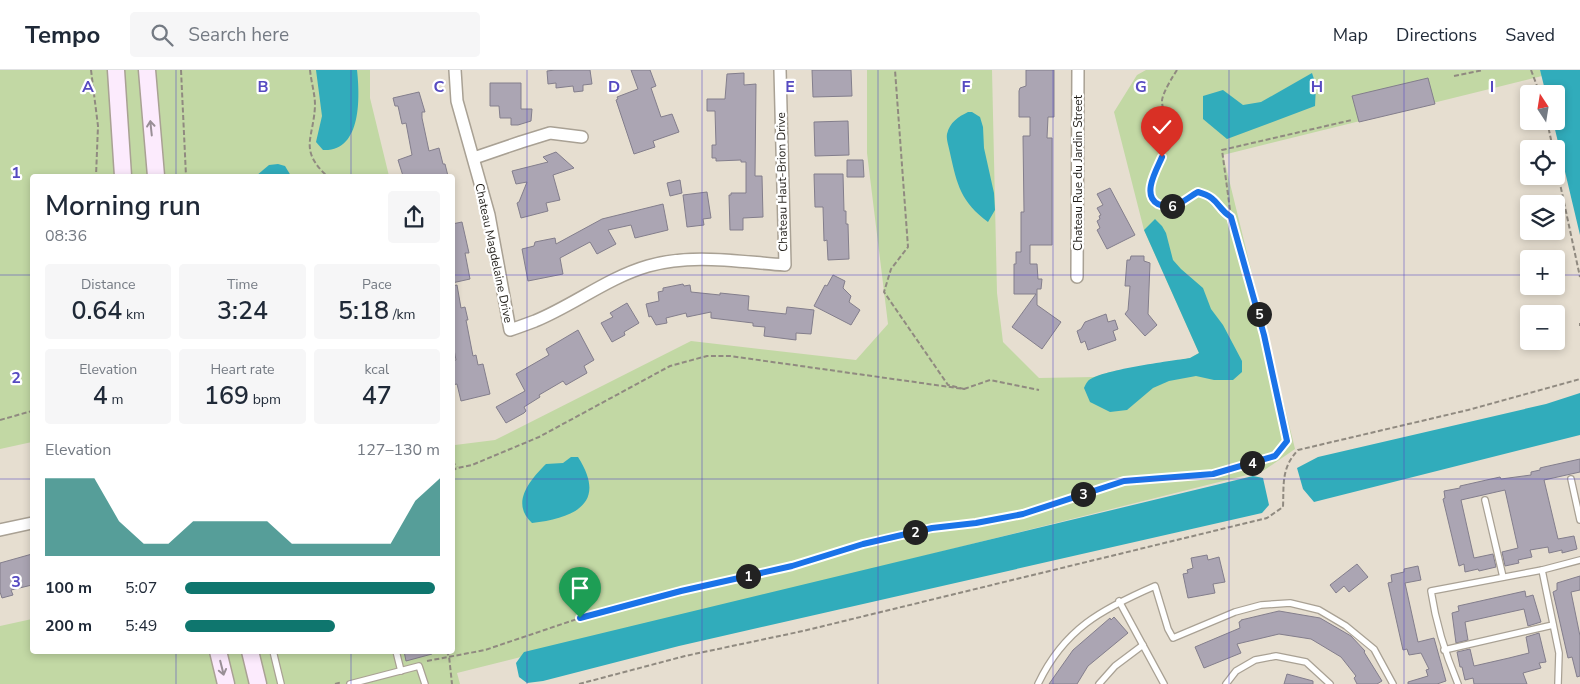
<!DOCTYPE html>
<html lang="en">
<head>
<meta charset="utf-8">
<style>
	:root { --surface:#fff; --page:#f6f6f7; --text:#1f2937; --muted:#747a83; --line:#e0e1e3; --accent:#0f766e }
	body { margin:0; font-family:"Nunito Sans",sans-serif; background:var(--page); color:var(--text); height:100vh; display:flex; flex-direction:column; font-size:19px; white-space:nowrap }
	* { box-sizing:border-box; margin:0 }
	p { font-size:16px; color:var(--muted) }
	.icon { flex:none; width:28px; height:28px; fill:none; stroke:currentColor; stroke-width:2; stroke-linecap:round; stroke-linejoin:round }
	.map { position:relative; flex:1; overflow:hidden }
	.sheet { position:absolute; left:30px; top:104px; width:425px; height:480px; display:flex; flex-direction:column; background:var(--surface); border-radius:5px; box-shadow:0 2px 8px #0003 }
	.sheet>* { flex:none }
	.needle { width:32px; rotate:348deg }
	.fabs { position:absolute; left:1520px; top:15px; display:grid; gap:10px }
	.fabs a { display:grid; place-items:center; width:45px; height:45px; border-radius:5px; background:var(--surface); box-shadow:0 2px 8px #0003; font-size:25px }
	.pin { position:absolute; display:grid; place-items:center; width:42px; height:42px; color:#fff; margin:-51px -21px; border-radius:50% 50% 50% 0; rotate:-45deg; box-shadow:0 0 5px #0007 }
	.pin .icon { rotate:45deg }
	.km { position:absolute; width:25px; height:25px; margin:-12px; border-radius:50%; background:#222; color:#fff; font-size:14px; line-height:25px; text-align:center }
	.round { display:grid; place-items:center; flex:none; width:52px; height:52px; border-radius:5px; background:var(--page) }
	.head { display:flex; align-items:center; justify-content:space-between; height:85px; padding:0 15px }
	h1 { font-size:28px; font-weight:600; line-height:38px }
	.metrics { display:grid; grid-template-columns:repeat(3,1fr); gap:8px; height:85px; padding:5px 15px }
	.metrics div { display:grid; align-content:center; border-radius:5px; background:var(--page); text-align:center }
	.metrics b { font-size:25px; font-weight:600 }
	.metrics small { font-size:14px; font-weight:400 }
	.metrics p { font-size:14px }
	.chart { height:140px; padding:10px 15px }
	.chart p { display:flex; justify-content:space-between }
	.chart svg { width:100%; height:90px; margin-top:5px; fill:var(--accent); opacity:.7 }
	ul { padding:0 15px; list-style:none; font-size:16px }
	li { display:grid; grid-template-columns:80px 60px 1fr; align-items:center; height:38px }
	li i { height:12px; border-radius:6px; background:var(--accent) }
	header { display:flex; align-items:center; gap:30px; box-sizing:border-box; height:70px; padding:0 25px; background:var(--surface); border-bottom:1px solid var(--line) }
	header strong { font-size:24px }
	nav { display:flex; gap:28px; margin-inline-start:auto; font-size:18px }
	.search { width:350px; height:45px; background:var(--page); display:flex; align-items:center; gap:12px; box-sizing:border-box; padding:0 18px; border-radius:5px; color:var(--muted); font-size:19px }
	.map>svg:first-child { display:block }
</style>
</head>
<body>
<header>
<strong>Tempo</strong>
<div class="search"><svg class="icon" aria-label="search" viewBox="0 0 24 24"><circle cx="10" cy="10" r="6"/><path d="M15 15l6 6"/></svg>Search here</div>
<nav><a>Map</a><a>Directions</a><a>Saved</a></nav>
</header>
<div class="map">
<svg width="1580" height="614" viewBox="0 0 1580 614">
	<rect width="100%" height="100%" fill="#e6ded0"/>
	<!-- green -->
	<g fill="#c2d8a4">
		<path d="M0,0H370V28L389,106H32V372L0,379Z"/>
		<path d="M867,0H992L997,223L1003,272L1039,308L1094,307L1110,302L1190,288L1199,283L1144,160L1114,42L1137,5L1146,0H1540L1542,6L1223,85L1295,379L1263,401L457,603L460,614H0V556L32,549V581H452L453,371L455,375L495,370L691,271L856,290L888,254L867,83Z"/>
	</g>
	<!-- water -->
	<g fill="#31acbb">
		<path d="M316,0H357C360,27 362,82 323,80L316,72L322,46Z"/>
		<path d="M1540,0H1580V165L1553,51H1556V24H1546Z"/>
		<path d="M1312,3L1316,15L1315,36L1227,69L1203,49V26L1223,20L1243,35L1261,32Z"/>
		<path d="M968,42H972L980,47L983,57L984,78L994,123L995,140L988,152C961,132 957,115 950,83C949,77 946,69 947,64C950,52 958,47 968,42Z"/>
		<path d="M278,94L285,96L291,106H256L269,95Z"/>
		<path d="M1155,149L1162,156L1166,163L1173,190L1181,199L1203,218L1211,239L1223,255L1242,291V302L1233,310H1214L1196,306L1169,311L1153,318L1127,340L1110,342L1090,332L1084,318C1085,316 1086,313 1088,311C1099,300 1171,291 1190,288L1199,283L1144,160Z"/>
		<path d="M1580,323V365L1314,432L1303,419L1297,398L1318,387L1546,334Z"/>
		<path d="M571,387H578C608,434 574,448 532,453C510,433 530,410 546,394L563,393Z"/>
		<path d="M1253,406L1263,408L1269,435L1262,443L679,576L543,611L527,613L519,607L516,593L524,582Z"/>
	</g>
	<!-- building -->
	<g fill="#aba5b3" stroke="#837e8c">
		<path d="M555,0H590L592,14L583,15V21L574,22L573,16L556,18V13L548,14L547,1Z"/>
		<path d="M631,0H650L656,16L651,18L661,47L672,44L679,62L653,71L655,77L634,84L616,30L618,29L617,27L638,19Z"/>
		<path d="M812,0H851L852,26L813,27Z"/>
		<path d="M1026,0H1054V47H1048L1047,68H1052V175H1030V194H1037L1038,209H1042L1041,219H1037V235L1061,252L1042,279L1012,257L1036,224H1014V194H1016V182H1021V142H1024L1023,66H1030V47H1019V21L1020,18L1026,16Z"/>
		<path d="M744,3V15L756,14L755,106H762L763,147L743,148V160H730L729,125H731V123H746V92H741V90L716,91V88H712V75H716L715,41H707V29H725L727,4Z"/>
		<path d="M1428,8L1435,34L1359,52L1352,26Z"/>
		<path d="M490,13H521V39H532L531,51L518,55H511V48H500L499,36H490Z"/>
		<path d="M419,22L425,42H422V48L429,81L439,78L443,94H445L448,106H403L398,90L412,85L406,53L402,54L398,36H395L393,28Z"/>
		<path d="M848,51L849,85L815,86L814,52Z"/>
		<path d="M556,82L574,98L553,105L560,130L546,133L548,141L521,148L517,133L519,132L527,112L516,114L512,101L548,92L543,87Z"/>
		<path d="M847,90H863L864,107H847Z"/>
		<path d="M814,104H843L844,141H846V154H848L849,189L828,190L827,170L824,171L823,137H815Z"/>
		<path d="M680,110L682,123L670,126L667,113Z"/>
		<path d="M1110,118L1135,165L1107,179L1097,160L1100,158L1097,151L1100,149L1099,146L1101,145L1097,138L1103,135L1097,124Z"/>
		<path d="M707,122L711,148L703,149L704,155L687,157L683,125Z"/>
		<path d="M663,134L668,160L635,168L631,155L608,160L616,174L597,184L590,172L560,188L563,204L528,211L522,179L534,176L535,172L555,168L556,174L602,149Z"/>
		<path d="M462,152L469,183H465L470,209L452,213V154Z"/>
		<path d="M1131,186H1144V191L1150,193L1148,244L1157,255L1145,266L1125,244L1128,240L1130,216H1125L1127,190H1130Z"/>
		<path d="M833,205L845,211L843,218L851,226L849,232L860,240L851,255L814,236L825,215L827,216Z"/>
		<path d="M683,214L684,216L690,215L691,222L720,225V223L749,226L748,240L786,244L787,237L814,240L811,264L796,263V270L764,266L765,257L753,256V253L711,248V242L687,247L686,243L666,248L667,253L656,255L651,246L649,247L646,234L659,231L658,222L663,221V218Z"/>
		<path d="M457,215L461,238L465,237L468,250H466L473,286L476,285L478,295L483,294L490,324L461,331L457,314L452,315V291L456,290L452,269V216Z"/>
		<path d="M627,233L639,253L624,262L625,265L612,272L601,253L613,247L610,243Z"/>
		<path d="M1106,244L1108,252L1115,250L1118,259L1113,261L1116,270L1088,280L1085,271L1081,273L1077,261L1081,259L1085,252Z"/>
		<path d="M578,260L594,290L584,296L587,303L566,315L563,311L539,325L540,327L524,337L526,341L524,343L506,353L496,337L525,321L516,304L549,285L546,279Z"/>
		<path d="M1580,389V402L1544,410L1558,469L1574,466L1577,479L1562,483V480L1549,483L1548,477L1530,480L1532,487L1518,490L1519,493L1505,496L1502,482L1518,478L1505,420L1461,430L1474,488L1493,484L1496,497L1479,501L1478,499L1465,502L1464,494L1459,496L1443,429L1445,428L1444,421L1460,418V416L1500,407L1501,409L1531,405V402L1540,400V398L1544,397Z"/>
		<path d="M32,484V515L11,520L13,525L2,528L0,522V493Z"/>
		<path d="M1207,485L1208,490L1219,487L1225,512L1213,514L1215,523L1188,528L1183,504L1188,503L1187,500L1193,498L1191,488Z"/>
		<path d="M1357,494L1368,507L1349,522L1344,516L1336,523L1330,515Z"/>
		<path d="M1418,496L1421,510L1405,513L1418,572L1434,568L1446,611L1437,614H1408V612L1428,606L1426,600L1429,599L1421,583L1409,585L1407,579L1403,580L1388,513L1392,512L1391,505L1404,502V499Z"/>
		<path d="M1580,506V520L1571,522L1580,566V606L1577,607L1572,587L1568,588L1553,522L1557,520V513Z"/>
		<path d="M1525,521L1526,527L1533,525L1541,552L1528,556L1524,539L1465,552L1468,570L1456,573L1452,543L1459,541L1458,536Z"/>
		<path d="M1279,541L1320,548L1351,566L1365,581L1364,582L1382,611L1377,614H1357L1354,608L1356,606L1341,587L1311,569L1279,564L1237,574L1241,583L1204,598L1195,577L1240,558L1239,552L1241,551V550Z"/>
		<path d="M1114,547L1128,563L1088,596L1077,614H1049L1073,580L1110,548L1111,550Z"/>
		<path d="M1539,563L1546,592L1539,593L1541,598L1523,603L1527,614H1474L1473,608L1465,610L1462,597H1460L1457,582L1470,579L1474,596L1509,588L1529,583L1526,567Z"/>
		<path d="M404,581H431L432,584L406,591Z"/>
		<path d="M1287,604L1313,611V614H1284Z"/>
	</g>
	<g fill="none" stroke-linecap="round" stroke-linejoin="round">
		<defs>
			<g id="lane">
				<path d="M1571,409L1580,450"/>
				<path d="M1485,430L1503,507"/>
				<path d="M1542,500L1559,583L1558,614"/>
				<path d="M1119,531L1164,614"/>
				<path d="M1444,580L1553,555"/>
				<path d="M273,581L281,614"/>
				<path d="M396,581L401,601"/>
				<path d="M350,614L419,596L425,614"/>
				<path d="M1038,614C1064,559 1102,539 1155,516L1168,559L1173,568L1235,542L1261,535L1290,533L1319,540L1346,556L1374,579L1393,614"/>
				<path d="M1099,614L1115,596L1143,575"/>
				<path d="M1226,614L1236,601L1255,590L1276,586L1306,592L1330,614"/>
				<path d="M1458,614C1445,583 1436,554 1431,521L1542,500L1580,490"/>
			</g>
			<g id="street">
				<path d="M455,0L457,31L489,145L510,260C519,257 527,254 535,251C574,235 607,208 648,196C692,183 740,192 785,195L780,0"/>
				<path d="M474,88L521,72L550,63L582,67"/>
				<path d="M1077,207L1078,0"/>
				<path d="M0,460L32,453"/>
			</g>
			<g id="secondary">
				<path d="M116,0L123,106"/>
				<path d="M147,0L156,106"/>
				<path d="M218,581L226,614"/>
				<path d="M250,581L258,614"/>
			</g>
		</defs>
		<!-- lane casing -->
		<use href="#lane" stroke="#a9a194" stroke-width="8"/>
		<!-- street casing -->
		<use href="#street" stroke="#a9a194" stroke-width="14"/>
		<!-- secondary casing -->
		<use href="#secondary" stroke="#a9a194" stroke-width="19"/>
		<!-- path -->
		<g stroke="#908a80" stroke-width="2" stroke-dasharray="5 2.5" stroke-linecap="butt">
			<path d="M91,0L98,56L96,106"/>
			<path d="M181,0L186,106"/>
			<path d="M310,0C311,11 315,24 315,35C314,68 298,79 327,106"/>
			<path d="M1177,0C1173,6 1162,24 1162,31C1162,45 1177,61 1171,75C1169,80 1164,83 1161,87C1155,99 1142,128 1160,135C1164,136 1170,137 1175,135C1182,133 1190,126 1198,122C1220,128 1216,138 1231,147"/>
			<path d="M1531,0L1540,24"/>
			<path d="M1454,6L1483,0"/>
			<path d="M1547,51L1553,79"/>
			<path d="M1556,95L1580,207"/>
			<path d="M1580,253V256"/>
			<path d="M964,319L990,310L1039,320"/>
			<path d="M0,350L32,341"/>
			<path d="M452,391L457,397"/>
			<path d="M452,401L457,398L472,395L539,367L670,296L707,286H730L964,319L948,315L884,222L891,199L908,177L895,0"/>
			<path d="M446,581L449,586L452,614"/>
			<path d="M427,591L485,580L580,548L681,521L792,496L863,474L932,458L976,453L1023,444L1124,411L1213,404L1275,386L1287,371L1264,265L1231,147L1222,80L1352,50"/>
			<path d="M335,614L342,612"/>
			<path d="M579,614L685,586L803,561L1267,448L1283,437C1284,414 1281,398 1298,380L1468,340L1580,309"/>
		</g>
		<!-- lane -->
		<use href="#lane" stroke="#fff" stroke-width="5.5"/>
		<!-- street -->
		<use href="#street" stroke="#fff" stroke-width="11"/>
		<!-- secondary -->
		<use href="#secondary" stroke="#fcebfd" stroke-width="16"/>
	</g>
	<!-- one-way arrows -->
	<defs><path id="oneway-shaft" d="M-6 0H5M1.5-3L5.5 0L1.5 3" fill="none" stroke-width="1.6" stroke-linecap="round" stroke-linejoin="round" transform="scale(1.25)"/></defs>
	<g stroke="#998f96">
		<use href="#oneway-shaft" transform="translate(151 58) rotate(-96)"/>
		<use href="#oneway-shaft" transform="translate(222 598) rotate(76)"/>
	</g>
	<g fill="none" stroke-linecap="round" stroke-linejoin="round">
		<defs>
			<path id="route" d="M580,548L681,521L792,496L863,474L932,458L976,453L1023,444L1124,411L1213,404L1275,386L1287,371L1264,265L1231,147C1216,138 1220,128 1198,122C1190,126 1182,134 1173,136C1169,137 1162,136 1158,134C1141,125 1157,99 1162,87"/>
		</defs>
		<!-- route casing -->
		<use href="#route" stroke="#fff" stroke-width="10"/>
		<!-- route -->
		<use href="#route" stroke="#1a73e8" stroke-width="6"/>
	</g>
	<!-- grid -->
	<path fill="none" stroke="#564ac1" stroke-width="1" stroke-opacity="0.55" d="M176,0V106M351,0V106M527,0V614M702,0V614M878,0V614M1053,0V614M1229,0V614M1404,0V614M0,205H32M452,205H1529M1556,205H1580M0,409H32M452,409H1580M176,581V614M351,581V614"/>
	<g text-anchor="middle" stroke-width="4.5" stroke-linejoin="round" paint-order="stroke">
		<!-- street labels -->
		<g font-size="12" fill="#211e19" stroke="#fff">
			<text transform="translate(1078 103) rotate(-90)" y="4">Chateau Rue du Jardin Street</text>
			<text transform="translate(782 112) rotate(-91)" y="4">Chateau Haut-Brion Drive</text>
			<text transform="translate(494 183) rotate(78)" y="4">Chateau Magdelaine Drive</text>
		</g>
	</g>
	<g font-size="16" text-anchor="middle" font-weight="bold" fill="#564ac1" stroke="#fff" stroke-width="4.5" stroke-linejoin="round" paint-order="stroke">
		<text x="88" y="22">A</text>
		<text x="263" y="22">B</text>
		<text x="439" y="22">C</text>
		<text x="614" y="22">D</text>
		<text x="790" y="22">E</text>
		<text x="966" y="22">F</text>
		<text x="1141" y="22">G</text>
		<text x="1317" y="22">H</text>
		<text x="1492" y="22">I</text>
		<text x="16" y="108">1</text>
		<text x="16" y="313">2</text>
		<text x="16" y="517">3</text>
	</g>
</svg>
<div class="fabs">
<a><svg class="needle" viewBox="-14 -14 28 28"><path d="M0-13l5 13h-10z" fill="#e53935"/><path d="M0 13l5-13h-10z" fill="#747a83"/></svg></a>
<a><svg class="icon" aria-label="locate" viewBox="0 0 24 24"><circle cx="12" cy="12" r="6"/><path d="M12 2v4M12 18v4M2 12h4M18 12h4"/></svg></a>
<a><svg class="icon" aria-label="layers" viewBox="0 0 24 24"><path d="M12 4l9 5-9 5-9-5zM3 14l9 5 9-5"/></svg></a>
<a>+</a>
<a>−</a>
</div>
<div class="pin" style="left:580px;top:548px;background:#1e9e55"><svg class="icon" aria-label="arrive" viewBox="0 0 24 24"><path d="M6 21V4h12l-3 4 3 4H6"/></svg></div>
<div class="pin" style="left:1162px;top:87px;background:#d93025"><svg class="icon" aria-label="check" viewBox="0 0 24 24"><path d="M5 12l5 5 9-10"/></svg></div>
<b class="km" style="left:748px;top:506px">1</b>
<b class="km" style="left:915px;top:462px">2</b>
<b class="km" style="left:1083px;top:424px">3</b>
<b class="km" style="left:1252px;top:393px">4</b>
<b class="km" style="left:1259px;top:244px">5</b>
<b class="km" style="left:1172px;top:136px">6</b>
<section class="sheet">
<div class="head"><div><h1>Morning run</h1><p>08:36</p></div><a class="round"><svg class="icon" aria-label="share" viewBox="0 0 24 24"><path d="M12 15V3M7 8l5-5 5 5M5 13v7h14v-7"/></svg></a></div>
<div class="metrics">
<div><p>Distance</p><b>0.64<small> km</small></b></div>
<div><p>Time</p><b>3:24</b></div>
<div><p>Pace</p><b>5:18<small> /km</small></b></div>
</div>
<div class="metrics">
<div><p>Elevation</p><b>4<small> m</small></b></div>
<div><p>Heart rate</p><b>169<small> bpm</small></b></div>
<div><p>kcal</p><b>47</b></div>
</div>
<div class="chart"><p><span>Elevation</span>127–130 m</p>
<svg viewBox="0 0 160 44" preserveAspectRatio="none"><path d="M0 44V6L10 6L20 6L30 27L40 38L50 38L60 27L70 27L80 27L90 27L100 38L110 38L120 38L130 38L140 38L150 17L160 6V44z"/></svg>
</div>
<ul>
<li><b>100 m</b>5:07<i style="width:98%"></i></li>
<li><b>200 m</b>5:49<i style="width:59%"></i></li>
</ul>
</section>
</div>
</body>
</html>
